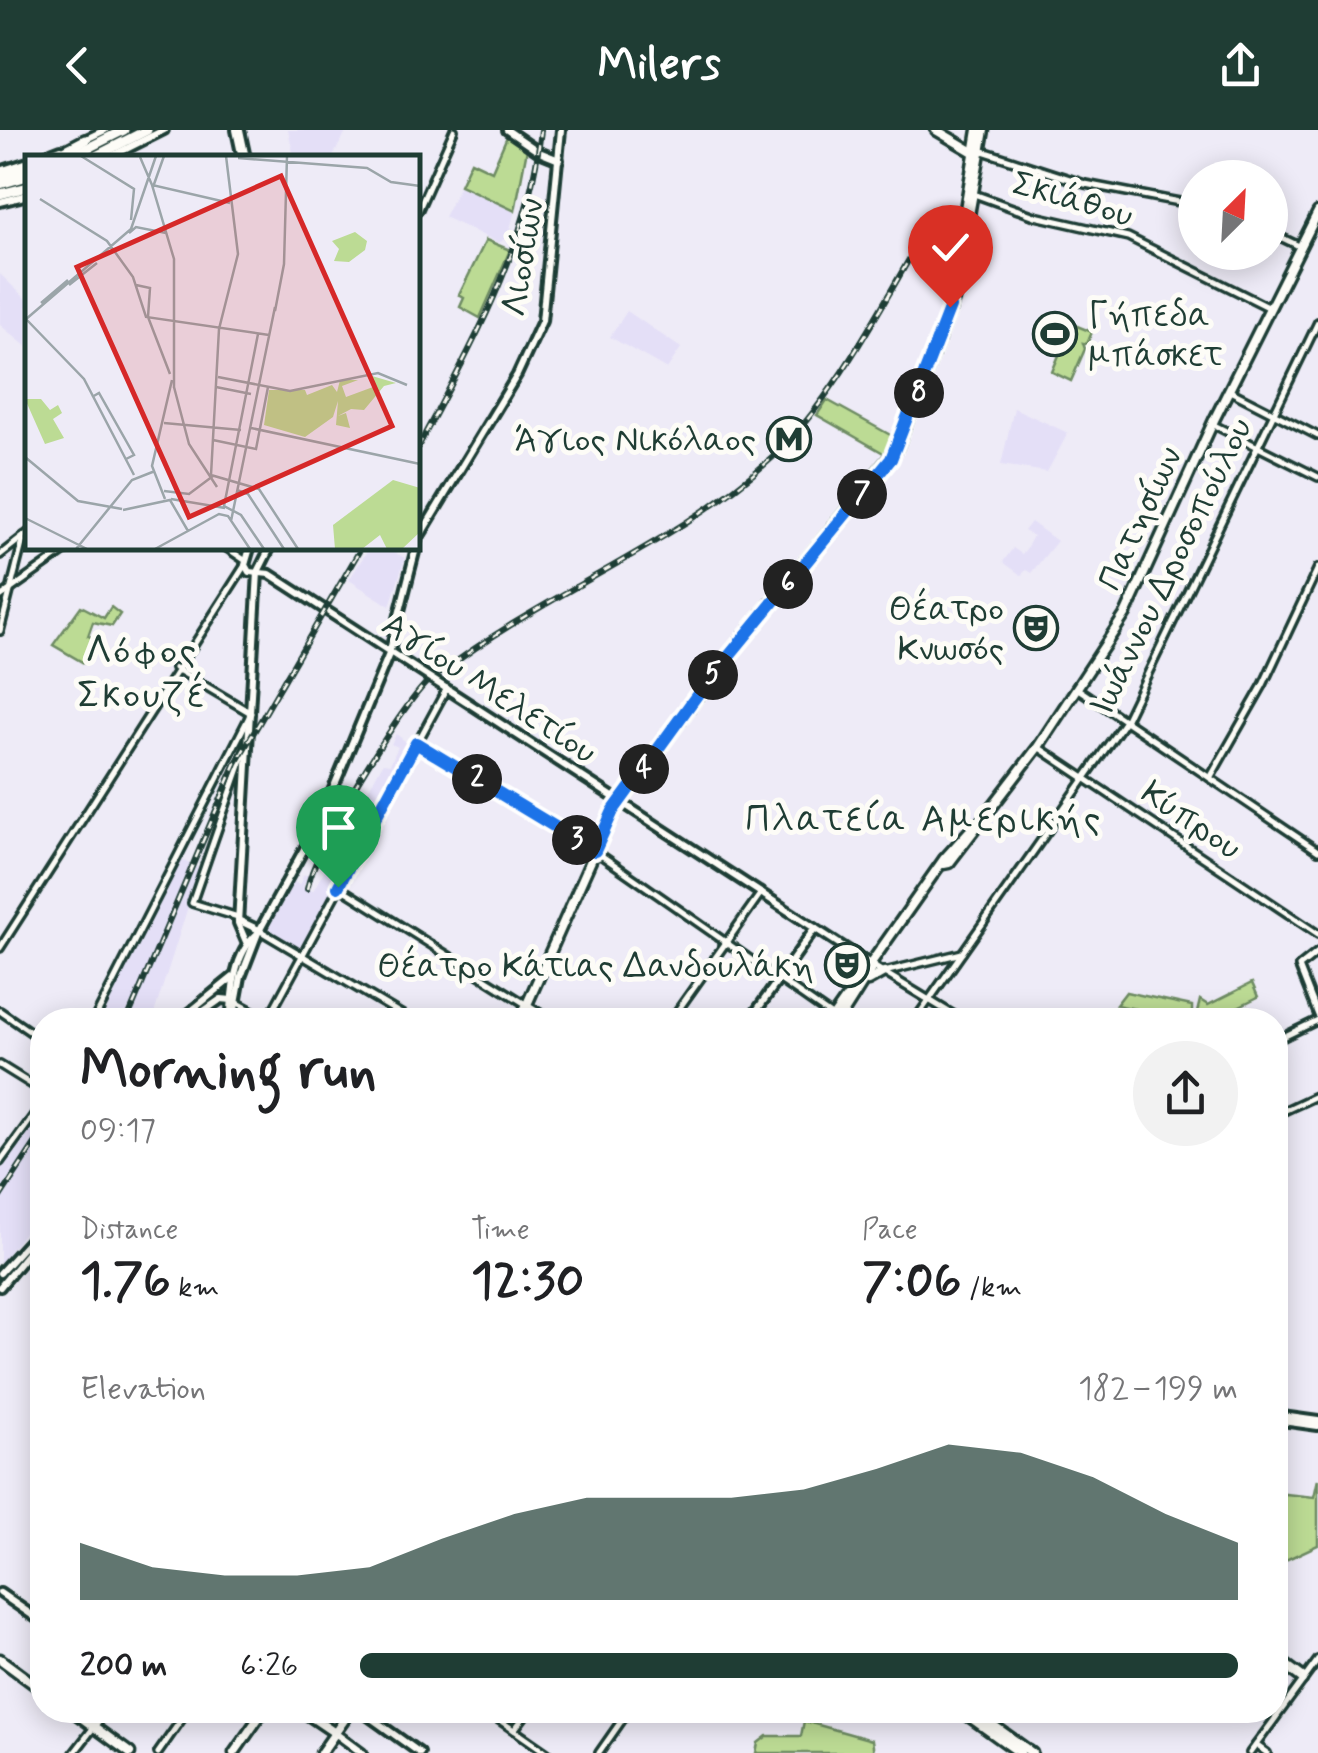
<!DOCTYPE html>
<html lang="en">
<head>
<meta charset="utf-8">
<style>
	:root { --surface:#fff; --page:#f2f2f2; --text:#202124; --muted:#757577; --accent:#1f3d34 }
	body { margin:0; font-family:Mynerve,sans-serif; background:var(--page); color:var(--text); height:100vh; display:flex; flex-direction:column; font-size:38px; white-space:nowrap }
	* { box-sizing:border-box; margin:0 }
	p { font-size:32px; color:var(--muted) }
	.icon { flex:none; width:55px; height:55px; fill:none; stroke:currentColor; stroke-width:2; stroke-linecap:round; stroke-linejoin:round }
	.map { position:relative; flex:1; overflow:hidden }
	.sheet { position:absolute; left:30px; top:878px; width:1258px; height:715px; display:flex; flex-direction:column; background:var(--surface); border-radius:40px; box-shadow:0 5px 25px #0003 }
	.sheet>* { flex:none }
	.needle { width:65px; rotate:24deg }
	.fabs { position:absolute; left:1178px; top:30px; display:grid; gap:20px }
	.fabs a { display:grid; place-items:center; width:110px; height:110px; border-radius:50%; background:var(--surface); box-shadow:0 5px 25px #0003; font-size:50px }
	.pin { position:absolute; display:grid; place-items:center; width:85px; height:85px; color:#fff; margin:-102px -42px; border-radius:50% 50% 50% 0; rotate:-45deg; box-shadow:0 0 10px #0007 }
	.pin .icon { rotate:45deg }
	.km { position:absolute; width:50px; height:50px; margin:-25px; border-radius:50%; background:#222; color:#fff; font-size:28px; line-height:50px; text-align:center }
	.round { display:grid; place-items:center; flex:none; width:105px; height:105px; border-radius:52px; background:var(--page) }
	.summary { display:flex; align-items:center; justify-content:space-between; height:170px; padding:0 50px }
	h1 { font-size:55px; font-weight:700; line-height:75px }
	.stats { display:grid; grid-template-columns:repeat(3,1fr); gap:15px; height:170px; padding:10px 50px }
	.stats div { display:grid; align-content:center }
	.stats b { font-size:50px; font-weight:700 }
	.stats small { font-size:28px; font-weight:400 }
	.stats p { font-size:28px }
	.chart { height:280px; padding:20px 50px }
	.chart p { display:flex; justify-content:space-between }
	.chart svg { width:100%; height:180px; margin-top:10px; fill:var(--accent); opacity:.7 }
	ul { padding:0 50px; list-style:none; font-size:32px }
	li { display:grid; grid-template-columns:160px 120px 1fr; align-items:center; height:75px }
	li i { height:25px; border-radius:12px; background:var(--accent) }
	header { display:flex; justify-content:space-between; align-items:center; height:130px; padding:0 50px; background:var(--accent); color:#fff; font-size:45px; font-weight:700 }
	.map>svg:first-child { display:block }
</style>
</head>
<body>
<header><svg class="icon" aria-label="back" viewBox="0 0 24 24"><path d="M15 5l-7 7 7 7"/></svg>Milers<svg class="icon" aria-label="share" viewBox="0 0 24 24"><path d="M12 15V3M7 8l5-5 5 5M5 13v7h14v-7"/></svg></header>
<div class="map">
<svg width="1318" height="1623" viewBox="0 0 1318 1623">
	<rect width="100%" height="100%" fill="#eeebf7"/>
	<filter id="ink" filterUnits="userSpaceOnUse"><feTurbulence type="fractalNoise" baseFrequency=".01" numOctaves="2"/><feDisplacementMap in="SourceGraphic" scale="20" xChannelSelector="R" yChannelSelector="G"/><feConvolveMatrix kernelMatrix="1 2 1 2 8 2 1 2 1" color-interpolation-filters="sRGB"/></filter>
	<g filter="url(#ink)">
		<!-- built -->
		<g fill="#e4dff7">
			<path d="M288,0H347L332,28L294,27Z"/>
			<path d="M460,55L515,81L508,106L499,113L444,87Z"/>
			<path d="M0,144L27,170V217L0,195Z"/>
			<path d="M627,181L681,218L667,239L610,207Z"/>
			<path d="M1014,278L1068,303L1047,342L1001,335Z"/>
			<path d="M1031,392L1057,411L1031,443L1026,440L1021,445L1003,432L1013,418L1022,424L1026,419L1033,406L1024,401Z"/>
			<path d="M369,418H386L405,428L390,476L349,450Z"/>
			<path d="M396,604L410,615L301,819L266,798L293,751L299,755L304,744L308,746L303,757L313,761L383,633L390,634L398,617L391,614Z"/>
			<path d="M180,729L200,739L152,890H99Z"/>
			<path d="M42,980V1079L0,1134V1038Z"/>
		</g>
		<!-- green -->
		<g fill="#bcdb94" stroke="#6e8c64" stroke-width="2.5">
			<path d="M508,4L527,19L515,81L460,55L471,31L492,41Z"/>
			<path d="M486,110L510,120L480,188L460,177L464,168L459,165Z"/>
			<path d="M1072,194L1092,202L1087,214L1083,213L1085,219L1071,251L1052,242Z"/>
			<path d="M827,270L894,307L887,325L817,285Z"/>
			<path d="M81,476L104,488L111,477L120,484L112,496L93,492L88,506L101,510L84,533L53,515Z"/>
			<path d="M1252,853L1258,867L1211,890L1196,887L1200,870L1208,875Z"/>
			<path d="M1126,862L1192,876V890L1116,875Z"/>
			<path d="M1318,1349V1415L1275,1435V1363L1314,1367Z"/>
			<path d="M804,1591L872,1610L874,1623H756L758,1613L767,1606H801Z"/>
		</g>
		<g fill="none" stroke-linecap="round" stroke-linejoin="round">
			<defs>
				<g id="tertiary">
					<path d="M980,20L1085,54L1195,75"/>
					<path d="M974,64L1035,86L1128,107L1270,178"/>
					<path d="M418,81L454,0"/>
					<path d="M1270,102L1301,117"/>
					<path d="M1230,261L1318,306"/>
					<path d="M1212,294L1318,347"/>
					<path d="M227,418L246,431"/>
					<path d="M0,425L28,403"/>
					<path d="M0,467L69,418"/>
					<path d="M0,501L24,406"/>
					<path d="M1078,559L1318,721"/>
					<path d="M417,613L595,721L836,889"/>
					<path d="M1038,617L1318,804"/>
					<path d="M1210,648L1263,555L1318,438"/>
					<path d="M339,757L551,890"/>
					<path d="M238,787L192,773L246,618"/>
					<path d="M259,800L411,890"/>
					<path d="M0,818L245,435"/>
					<path d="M1318,822L1299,837L1318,885"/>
					<path d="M873,836L962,890"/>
					<path d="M884,842L962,823"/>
					<path d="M238,873L269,890"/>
					<path d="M0,881L42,910"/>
					<path d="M268,889L447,558"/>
					<path d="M94,890L251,583L175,538"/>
					<path d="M671,890L761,763"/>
					<path d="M915,890L1125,591L1318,192"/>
					<path d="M1275,911L1318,890"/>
					<path d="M0,935L42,961"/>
					<path d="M1275,985L1318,965"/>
					<path d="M0,1032L42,974"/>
					<path d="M33,1113L42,1123"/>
					<path d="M1275,1525L1305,1547"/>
					<path d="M1275,1530L1303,1551"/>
					<path d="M485,1580L547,1623"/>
					<path d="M514,1600L529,1580"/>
					<path d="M1256,1615L1267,1623"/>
					<path d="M74,1623L107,1580"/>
					<path d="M158,1623L188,1580"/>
					<path d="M599,1623L629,1580"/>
					<path d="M1250,1623L1318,1530"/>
				</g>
				<g id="secondary">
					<path d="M236,0L242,28"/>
					<path d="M240,0L246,28"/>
					<path d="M507,0L539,22L559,30"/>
					<path d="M82,11L105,0"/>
					<path d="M38,28L61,19"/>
					<path d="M108,28L164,0"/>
					<path d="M0,41L28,32"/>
					<path d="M0,72L28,65"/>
					<path d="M418,409L517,245L542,191L561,0"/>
					<path d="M250,418L245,435L249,442L270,444L873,836"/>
					<path d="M238,790L259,800"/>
					<path d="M247,814L238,793L258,442L270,418"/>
					<path d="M180,890L233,847"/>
					<path d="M191,890L221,869L232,870"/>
					<path d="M231,890C231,861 234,824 257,804"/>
					<path d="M233,890L241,847L258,803L321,688L389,524L416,418"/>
					<path d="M750,890L815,798"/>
					<path d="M0,1143L42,1097"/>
					<path d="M0,1157L42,1106"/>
					<path d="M1275,1285L1318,1291"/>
					<path d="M1275,1290L1318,1296"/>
					<path d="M0,1463L42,1492"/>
					<path d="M360,1580L420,1623"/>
					<path d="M335,1603L362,1623"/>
				</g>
				<g id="primary">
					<path d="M936,0L975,23"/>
					<path d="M949,177L978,0"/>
					<path d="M944,734L949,733L1038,617L1126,483L1214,290L1318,82"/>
					<path d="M868,851L884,842"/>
					<path d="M520,890L613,681L720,536L897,318L954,170L984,0"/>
					<path d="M831,890L944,729L974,696"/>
					<path d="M839,890L873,836"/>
					<path d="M0,1529L42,1560"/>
					<path d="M71,1580L130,1623"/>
					<path d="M301,1580L335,1603"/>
					<path d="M960,1580L1020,1623"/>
					<path d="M972,1580L1032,1623"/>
					<path d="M234,1623L264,1580"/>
					<path d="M321,1623L351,1580"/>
				</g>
				<g id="motorway">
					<path d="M51,28L85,10"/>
					<path d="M68,28L124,0"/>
					<path d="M92,28L147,0"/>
					<path d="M0,47L28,38"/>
					<path d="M0,54L28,46"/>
					<path d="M0,64L28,57"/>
				</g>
			</defs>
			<!-- tertiary casing -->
			<use href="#tertiary" stroke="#1f3d34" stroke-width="12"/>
			<!-- secondary casing -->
			<use href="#secondary" stroke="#1f3d34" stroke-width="14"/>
			<!-- primary casing -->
			<use href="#primary" stroke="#1f3d34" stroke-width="15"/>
			<!-- motorway casing -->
			<use href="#motorway" stroke="#1f3d34" stroke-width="16"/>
			<!-- tertiary -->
			<use href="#tertiary" stroke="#fdfcf7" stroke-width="5"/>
			<!-- secondary -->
			<use href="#secondary" stroke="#fdfcf7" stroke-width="6"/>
			<!-- primary -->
			<use href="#primary" stroke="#fdfcf7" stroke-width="8"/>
			<!-- motorway -->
			<use href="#motorway" stroke="#fdfcf7" stroke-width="9"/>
			<defs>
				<g id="rail">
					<path d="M418,317C473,213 528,119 541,0"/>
					<path d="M441,543C545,462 675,416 773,327C840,264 890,158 938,80"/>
					<path d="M307,759C316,715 394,587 426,553"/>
					<path d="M127,890L236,633L361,418"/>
					<path d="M0,1067L42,1003"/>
				</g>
			</defs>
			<!-- rail casing -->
			<use href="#rail" stroke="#1f3d34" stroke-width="6"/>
			<!-- rail -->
			<use href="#rail" stroke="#fdfcf7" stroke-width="2.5" stroke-dasharray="8" stroke-linecap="butt"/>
		</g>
	</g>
	<g fill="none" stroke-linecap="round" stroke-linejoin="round" filter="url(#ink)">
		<defs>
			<path id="route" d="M338,757L416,613L595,721L613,681L700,561L891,329L950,177"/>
		</defs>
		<!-- route casing -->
		<use href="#route" stroke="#fff" stroke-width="20"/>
		<!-- route -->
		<use href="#route" stroke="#1a73e8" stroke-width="12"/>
	</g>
	<!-- icons -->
	<defs>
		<symbol id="stadium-ring" viewBox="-11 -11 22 22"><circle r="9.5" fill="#fdfcf7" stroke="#1f3d34" stroke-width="1.5"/><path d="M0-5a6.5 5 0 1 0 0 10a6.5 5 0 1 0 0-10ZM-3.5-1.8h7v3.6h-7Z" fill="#1f3d34"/></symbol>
		<symbol id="metro-ring" viewBox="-11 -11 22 22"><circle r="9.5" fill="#fdfcf7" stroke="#1f3d34" stroke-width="1.5"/><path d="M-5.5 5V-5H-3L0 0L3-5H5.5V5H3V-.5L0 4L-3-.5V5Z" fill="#1f3d34"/></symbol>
		<symbol id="theatre-ring" viewBox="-11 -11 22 22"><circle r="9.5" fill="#fdfcf7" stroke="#1f3d34" stroke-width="1.5"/><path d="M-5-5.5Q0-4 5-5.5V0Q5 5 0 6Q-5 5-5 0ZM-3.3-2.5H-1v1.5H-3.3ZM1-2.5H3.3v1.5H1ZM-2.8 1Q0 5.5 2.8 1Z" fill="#1f3d34"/></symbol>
	</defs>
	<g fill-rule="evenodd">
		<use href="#stadium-ring" x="1030" y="179" width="50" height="50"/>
		<use href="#metro-ring" x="764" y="284" width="50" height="50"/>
		<use href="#theatre-ring" x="1011" y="473" width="50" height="50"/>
		<use href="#theatre-ring" x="822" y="810" width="50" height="50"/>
	</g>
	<g text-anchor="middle" stroke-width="10" stroke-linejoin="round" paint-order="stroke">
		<!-- street labels -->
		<g font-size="35" fill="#1f3d34" stroke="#fdfcf7">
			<text transform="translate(1073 68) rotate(16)" y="12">Σκιάθου</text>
			<text transform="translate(522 127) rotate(-81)" y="12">Λιοσίων</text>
			<text transform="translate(1139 388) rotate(-65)" y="12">Πατησίων</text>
			<text transform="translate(1170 436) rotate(-64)" y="12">Ιωάννου Δροσοπούλου</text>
			<text transform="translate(490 557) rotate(33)" y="12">Αγίου Μελετίου</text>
			<text transform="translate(1192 689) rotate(34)" y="12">Κύπρου</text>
		</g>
		<!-- poi labels -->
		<g font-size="35" fill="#1f3d34" stroke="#fdfcf7" text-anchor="end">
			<text x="1088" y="196" text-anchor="start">Γήπεδα<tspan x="1088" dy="40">μπάσκετ</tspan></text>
			<text x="756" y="321">Άγιος Νικόλαος</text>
			<text x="1004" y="490">Θέατρο<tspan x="1004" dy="40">Κνωσός</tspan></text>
			<text x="814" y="847">Θέατρο Κάτιας Δανδουλάκη</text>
		</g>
		<!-- neighbourhood labels -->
		<g font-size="38" letter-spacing="2.5" fill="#1f3d34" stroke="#fdfcf7">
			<text x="142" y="533">Λόφος<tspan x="142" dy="44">Σκουζέ</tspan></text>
			<text x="924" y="701">Πλατεία Αμερικής</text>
		</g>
	</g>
	<!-- overview -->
	<g transform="translate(25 25)">
		<rect width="395" height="395" fill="#eeebf7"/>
		<path d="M330,77L342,86L340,95L324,107L309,106L314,94L307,86ZM347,221L371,228L359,231L339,255L326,254L313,261L321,258L325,273L311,270L313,246L308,262L280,282L239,270L244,235H280L282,240L307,230L312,237L315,225H333L317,231L321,242L348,232ZM0,244H16L25,255L33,250L37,258L28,264L39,283L20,289ZM368,325L395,333V377L377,394H362L355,380L337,394H310L308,370Z" fill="#bcdb94"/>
		<path fill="none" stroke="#9ba5a9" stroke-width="2.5" d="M56,1L109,34L106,65M201,1L213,99L194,174L186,320L234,334L273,394M115,2L127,30L205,48M213,3L342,13L366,27L395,31M127,30L149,104V233M128,32L139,1M15,44L82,86L108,122L121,162L244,180M104,78L111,72L141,78M44,130L72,108M111,130L125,133L123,162L145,219M16,148L43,125M250,156L259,109L262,1M0,163L59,224L109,320M0,165L106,74L131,1M233,179L199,351L216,360L239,394M193,222L265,236L353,218L382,230M149,232L164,289L192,332M191,232L226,239M67,242L74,238L109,300L101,304M139,268L216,275M226,273L395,309M188,285L231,294L243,232M0,302L53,346L97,354M212,335L223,339L259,394M139,336L164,339L188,321M140,344L127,311L147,225M146,344L200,353M98,355L145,345L163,376M0,363L62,394M206,366L250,152M51,394L107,325L130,316M130,394L194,359L203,361L225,394"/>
		<path fill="#d62828" fill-opacity="0.15" stroke="#d62828" stroke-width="5" d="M256,21L367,271L164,362L52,112Z"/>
		<rect width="395" height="395" fill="none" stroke="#1f3d34" stroke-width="5"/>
	</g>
</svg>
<div class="fabs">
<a><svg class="needle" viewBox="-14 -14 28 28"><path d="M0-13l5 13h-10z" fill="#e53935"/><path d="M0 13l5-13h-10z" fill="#757577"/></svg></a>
</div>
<div class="pin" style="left:338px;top:757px;background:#1e9e55"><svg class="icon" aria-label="arrive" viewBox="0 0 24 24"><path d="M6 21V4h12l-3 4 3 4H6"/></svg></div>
<div class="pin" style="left:950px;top:177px;background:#d93025"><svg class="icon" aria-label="check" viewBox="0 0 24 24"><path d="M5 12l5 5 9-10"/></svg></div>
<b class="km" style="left:477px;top:649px">2</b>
<b class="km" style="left:577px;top:710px">3</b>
<b class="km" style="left:644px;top:639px">4</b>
<b class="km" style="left:713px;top:545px">5</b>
<b class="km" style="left:788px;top:454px">6</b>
<b class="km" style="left:862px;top:364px">7</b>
<b class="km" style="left:919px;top:263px">8</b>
<section class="sheet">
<div class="summary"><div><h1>Morning run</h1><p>09:17</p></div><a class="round"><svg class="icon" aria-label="share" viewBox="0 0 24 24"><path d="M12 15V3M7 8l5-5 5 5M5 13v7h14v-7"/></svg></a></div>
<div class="stats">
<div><p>Distance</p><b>1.76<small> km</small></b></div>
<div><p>Time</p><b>12:30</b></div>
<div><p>Pace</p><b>7:06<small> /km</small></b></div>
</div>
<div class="chart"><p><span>Elevation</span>182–199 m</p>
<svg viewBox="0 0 160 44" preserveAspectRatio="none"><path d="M0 44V30L10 36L20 38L30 38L40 36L50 29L60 23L70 19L80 19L90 19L100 17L110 12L120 6L130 8L140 14L150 23L160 30V44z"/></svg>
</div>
<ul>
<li><b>200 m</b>6:26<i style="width:100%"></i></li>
</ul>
</section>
</div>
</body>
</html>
